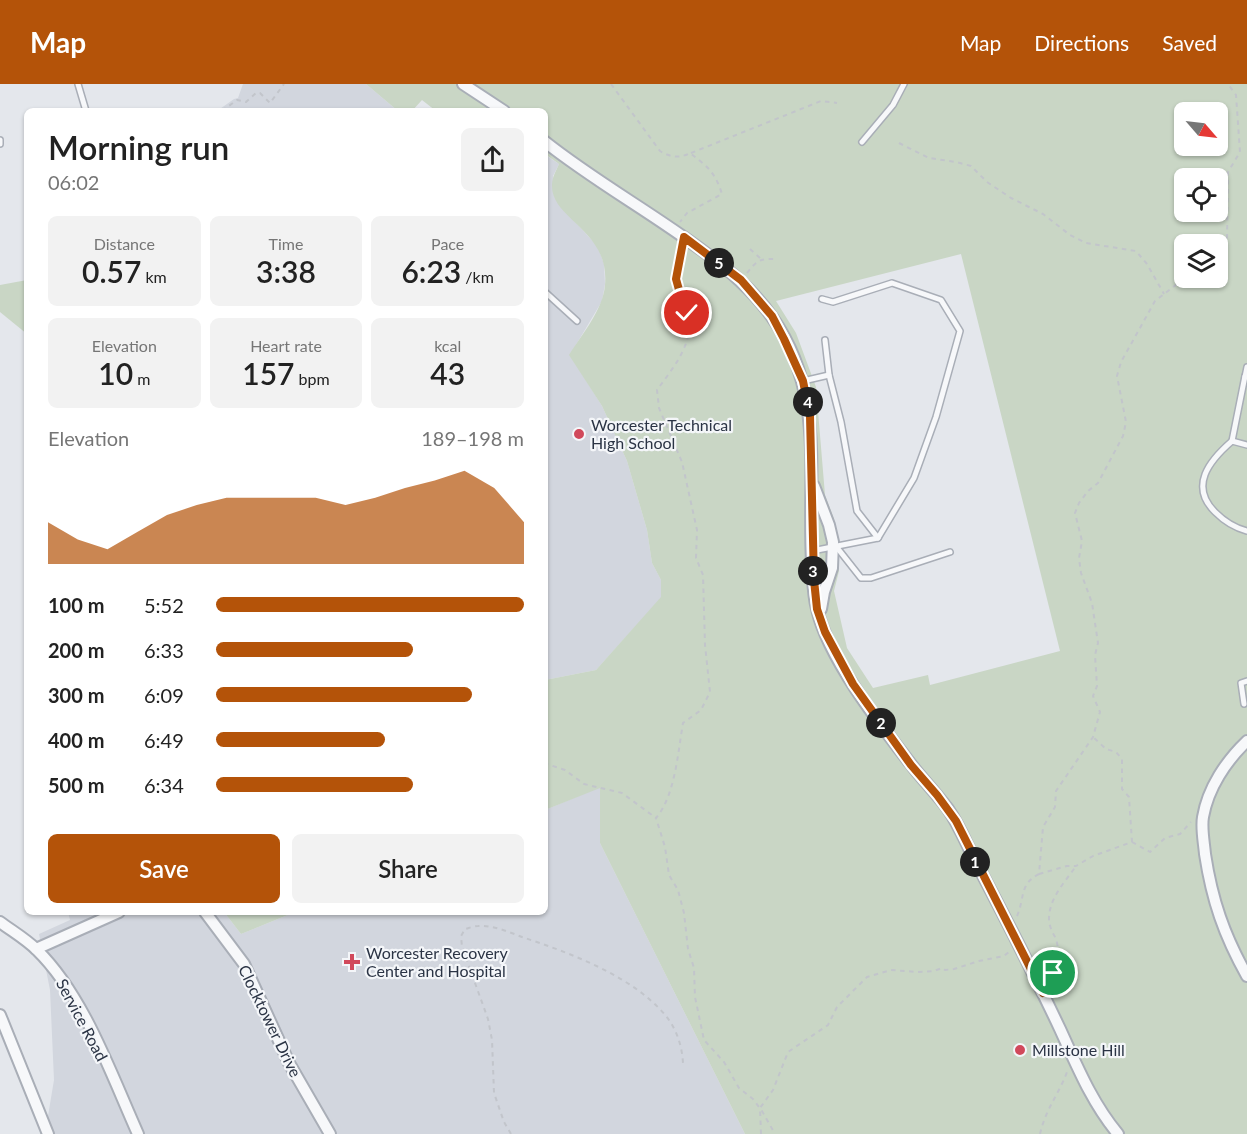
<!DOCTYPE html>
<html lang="en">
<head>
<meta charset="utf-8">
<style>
	:root { --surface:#fff; --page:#f2f2f2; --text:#222; --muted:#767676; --accent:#b45309 }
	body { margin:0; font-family:Lato,sans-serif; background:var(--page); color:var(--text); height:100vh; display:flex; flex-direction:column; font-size:22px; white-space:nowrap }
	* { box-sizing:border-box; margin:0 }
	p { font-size:20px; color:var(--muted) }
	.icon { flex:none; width:33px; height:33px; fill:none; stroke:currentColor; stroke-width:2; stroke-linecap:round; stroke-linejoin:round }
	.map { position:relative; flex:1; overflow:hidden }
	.drawer { position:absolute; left:24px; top:24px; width:524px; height:807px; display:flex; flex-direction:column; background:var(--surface); border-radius:9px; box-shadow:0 2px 4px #0004 }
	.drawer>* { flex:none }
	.needle { width:39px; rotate:118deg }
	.buttons { position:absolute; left:1174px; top:18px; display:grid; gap:12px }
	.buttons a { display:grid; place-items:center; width:54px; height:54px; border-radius:9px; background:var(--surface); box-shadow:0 2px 4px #0004; font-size:30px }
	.pin { position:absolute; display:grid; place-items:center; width:51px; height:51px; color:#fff; margin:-26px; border:3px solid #fff; border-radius:50%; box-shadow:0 2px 6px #0007 }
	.km { position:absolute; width:30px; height:30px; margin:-15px; border-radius:50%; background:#222; color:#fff; font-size:16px; line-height:30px; text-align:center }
	.round { display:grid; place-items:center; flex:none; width:63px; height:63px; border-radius:9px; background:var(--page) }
	.overview { display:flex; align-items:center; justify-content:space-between; height:102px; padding:0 24px }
	h1 { font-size:33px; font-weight:600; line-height:45px }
	.figures { display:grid; grid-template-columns:repeat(3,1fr); gap:9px; height:102px; padding:6px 24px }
	.figures div { display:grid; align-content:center; border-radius:9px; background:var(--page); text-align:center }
	.figures b { font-size:30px; font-weight:600 }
	.figures small { font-size:16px; font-weight:400 }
	.figures p { font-size:16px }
	.chart { height:168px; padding:12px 24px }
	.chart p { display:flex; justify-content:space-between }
	.chart svg { width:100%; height:108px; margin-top:6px; fill:var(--accent); opacity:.7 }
	.cta { display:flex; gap:12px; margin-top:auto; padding:12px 24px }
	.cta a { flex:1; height:69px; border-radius:9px; background:var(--accent); color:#fff; font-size:24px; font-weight:600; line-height:69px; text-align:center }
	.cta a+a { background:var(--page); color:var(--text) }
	ul { padding:0 24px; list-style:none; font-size:20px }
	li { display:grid; grid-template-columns:96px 72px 1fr; align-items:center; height:45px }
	li i { height:15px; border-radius:8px; background:var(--accent) }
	header { display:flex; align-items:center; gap:36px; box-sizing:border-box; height:84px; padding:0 30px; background:var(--accent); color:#fff }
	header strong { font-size:28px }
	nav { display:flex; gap:33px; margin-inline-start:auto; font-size:21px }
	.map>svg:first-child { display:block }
</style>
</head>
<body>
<header>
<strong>Map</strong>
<nav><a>Map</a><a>Directions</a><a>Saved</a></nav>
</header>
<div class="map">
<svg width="1247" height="1050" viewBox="0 0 1247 1050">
	<rect width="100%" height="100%" fill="#e4e7ec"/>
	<!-- built -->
	<g fill="#d2d6de">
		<path d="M243,0H366L398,27H217L234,15L238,14Z"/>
		<path d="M544,70L559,80L553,92L568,130L598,163L604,180L605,200L602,217L570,271L602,322L627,377L647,446L652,479L661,496V514L596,586L545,596Z"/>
		<path d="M600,703V759L745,1050H40L47,1038L54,996L50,906L39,850L70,836L68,828H224L241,850L295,828H544L545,726Z"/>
	</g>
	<!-- green -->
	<g fill="#c9d6c5" fill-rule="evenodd">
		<path d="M366,0H1247V1050H745L600,759V704L545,726V596L596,586L661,513V496L652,479L647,446L627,377L602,322L569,271C582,250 603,226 605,201C610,146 552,136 552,102C552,93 556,87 559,80L545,70L544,27H436L422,16L412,27H398ZM1185,28H1218V62H1185ZM1185,94H1218V128H1185ZM1185,160H1218V194H1185ZM961,170L1060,567L930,601L928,591L873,604L847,564L834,507L839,487L834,435L825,411L816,303L796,249L776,217Z"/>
		<path d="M27,196V250L0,228V201Z"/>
		<path d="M224,828H295L241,850Z"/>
	</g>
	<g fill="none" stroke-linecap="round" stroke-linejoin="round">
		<defs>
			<g id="service">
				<path d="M78,0L86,27"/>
				<path d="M0,56V60"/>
				<path d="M862,58L893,21L904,0"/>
				<path d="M544,207L577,237"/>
				<path d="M825,256L829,291L841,338L857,427L878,454"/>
				<path d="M1245,293L1247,283"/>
				<path d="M803,297L829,291"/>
				<path d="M1232,357L1245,292"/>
				<path d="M1247,361L1232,357C1209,377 1189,402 1215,428C1224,437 1235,444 1247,447"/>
				<path d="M835,461L861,494H871L950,468"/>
				<path d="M812,467L878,454L914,394L936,333L960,247L941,216L892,199L833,218L822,215"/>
				<path d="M1244,620L1241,599L1247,597"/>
			</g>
			<g id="minor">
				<path d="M463,0L504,27"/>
				<path d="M544,57C594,97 651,128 703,167C729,186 753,206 772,233C826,310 807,390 812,477C813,493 813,510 817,525C828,574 879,639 910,679C922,695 936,709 948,725C961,744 968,764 979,784C1007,837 1034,890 1060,945C1077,982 1092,1019 1118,1050"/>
				<path d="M814,402L829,441L833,458L832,484L824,508L821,525"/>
				<path d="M1247,657C1226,677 1208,704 1203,733C1201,744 1204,758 1205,770C1212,816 1224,851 1247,892"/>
				<path d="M205,828L244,880L289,979L330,1050"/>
				<path d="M0,838C12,847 26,855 37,866C84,912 111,990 138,1050"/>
				<path d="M36,865L119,828"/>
				<path d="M0,931L48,1050"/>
			</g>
		</defs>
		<!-- service casing -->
		<use href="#service" stroke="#a9aeb7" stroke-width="8"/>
		<!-- minor casing -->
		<use href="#minor" stroke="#a9aeb7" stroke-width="14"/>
		<!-- path -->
		<g stroke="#c2c5cb" stroke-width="2" stroke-dasharray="4.5 4.5" stroke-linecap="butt">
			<path d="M611,0L660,67C670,73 679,75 690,69C708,83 715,88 722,110L687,129L680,138"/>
			<path d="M222,27L237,16L246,18L256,9H260L270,19L284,0"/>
			<path d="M899,59L929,74L956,78L971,82L987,98L1011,114L1043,130L1070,151L1086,159L1136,167L1147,180L1164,210"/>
			<path d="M691,69L821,17L837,19"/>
			<path d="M682,164C681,174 676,186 676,196C677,207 683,217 687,227C697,256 673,284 657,306L659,324L682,378L697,446L696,474L703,491L705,561L710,608L701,626L683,639C678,668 675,712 656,734L665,763L669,791L678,806L684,829L688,865L694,884L695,913L704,956L724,978L739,1004L753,1015L762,1027L775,1050"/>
			<path d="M750,165L761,175"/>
			<path d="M1218,170L1227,155L1228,88L1240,68L1236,11L1228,0"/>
			<path d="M747,189C758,175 760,175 777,175"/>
			<path d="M544,679L565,686L584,700L622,709L656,734"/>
			<path d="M1132,758L1150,768L1165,754L1180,750L1191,738"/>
			<path d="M1039,790L1067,782H1076L1093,772L1132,758L1129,713L1122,705V675L1116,668L1106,665L1093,653"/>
			<path d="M1017,832C1025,814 1019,800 1039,790L1043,743L1055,723L1056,707L1093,653L1100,628L1093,612L1097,602L1095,571L1098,559L1092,519L1081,489L1079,474L1082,457L1075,429L1079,419L1088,407L1098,399L1123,352L1126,338L1117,292L1121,278L1155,217L1185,194"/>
			<path d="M1049,896C1057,880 1062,871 1055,853C1052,848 1049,841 1049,835C1049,814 1065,798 1076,782"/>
			<path d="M511,1050L504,1038L494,1009L492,956L488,935L462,863L461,852L465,845C469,844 474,842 478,842C493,841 509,848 522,853C570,869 633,892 666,932C677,946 682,962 683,979"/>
			<path d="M761,1050L760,1024L773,1006L788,968L828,941L837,923L867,893L891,886L918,888L934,887L942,884L945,886L954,885L979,877L1004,872L1010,867"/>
			<path d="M1040,1050C1046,1024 1058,1012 1067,988"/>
		</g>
		<!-- service -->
		<use href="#service" stroke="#f7f8fa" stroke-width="5"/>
		<!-- minor -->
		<use href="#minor" stroke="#f7f8fa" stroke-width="10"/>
	</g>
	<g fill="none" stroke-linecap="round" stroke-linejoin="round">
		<defs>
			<path id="route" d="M687,229L681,213L676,195L684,153L741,196L772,232L784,255L803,297L810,332L814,496L817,525L825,548L853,600L911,681L937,711L956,737L1043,909L1053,889"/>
		</defs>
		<!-- route casing -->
		<use href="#route" stroke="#fff" stroke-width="12"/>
		<!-- route -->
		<use href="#route" stroke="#b45309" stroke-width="8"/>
	</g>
	<!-- markers -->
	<g fill="#d1495b" stroke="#f4f6f9" stroke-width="2">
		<circle cx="579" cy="350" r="6"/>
		<path d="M349 869h6v6h6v6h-6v6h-6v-6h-6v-6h6z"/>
		<circle cx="1020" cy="966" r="6"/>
	</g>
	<g text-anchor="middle" stroke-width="4.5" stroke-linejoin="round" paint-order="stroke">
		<!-- poi labels -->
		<g font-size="16" fill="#2b3445" stroke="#f4f6f9" text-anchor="start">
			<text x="591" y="347">Worcester Technical<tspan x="591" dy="18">High School</tspan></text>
			<text x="366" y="875">Worcester Recovery<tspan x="366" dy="18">Center and Hospital</tspan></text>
			<text x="1032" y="972">Millstone Hill</text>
		</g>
		<!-- street labels -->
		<g font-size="16" fill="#2b3445" stroke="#f4f6f9">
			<text transform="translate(82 936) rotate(62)" y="6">Service Road</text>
			<text transform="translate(270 937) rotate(64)" y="6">Clocktower Drive</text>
		</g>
	</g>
</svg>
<div class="buttons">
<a><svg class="needle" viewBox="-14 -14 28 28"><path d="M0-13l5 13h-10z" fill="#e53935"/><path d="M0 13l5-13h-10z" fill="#767676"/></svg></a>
<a><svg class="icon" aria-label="locate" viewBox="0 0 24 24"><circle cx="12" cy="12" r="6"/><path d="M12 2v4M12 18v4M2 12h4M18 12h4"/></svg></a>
<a><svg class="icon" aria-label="layers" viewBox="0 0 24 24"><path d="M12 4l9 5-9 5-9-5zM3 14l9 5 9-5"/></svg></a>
</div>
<div class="pin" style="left:1053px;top:889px;background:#1e9e55"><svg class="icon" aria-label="arrive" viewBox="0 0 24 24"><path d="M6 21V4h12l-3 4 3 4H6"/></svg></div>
<div class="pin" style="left:687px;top:229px;background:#d93025"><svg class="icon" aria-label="check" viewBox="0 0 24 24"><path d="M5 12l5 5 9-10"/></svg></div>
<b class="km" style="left:975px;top:778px">1</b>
<b class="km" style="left:881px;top:639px">2</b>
<b class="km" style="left:813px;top:487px">3</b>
<b class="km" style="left:808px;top:318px">4</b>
<b class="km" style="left:719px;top:179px">5</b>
<section class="drawer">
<div class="overview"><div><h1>Morning run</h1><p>06:02</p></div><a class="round"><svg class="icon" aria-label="share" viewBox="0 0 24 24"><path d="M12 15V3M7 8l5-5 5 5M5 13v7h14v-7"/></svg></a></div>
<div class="figures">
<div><p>Distance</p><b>0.57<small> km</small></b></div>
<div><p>Time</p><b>3:38</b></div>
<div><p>Pace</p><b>6:23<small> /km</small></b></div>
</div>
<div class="figures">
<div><p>Elevation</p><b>10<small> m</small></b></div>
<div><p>Heart rate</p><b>157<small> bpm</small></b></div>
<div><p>kcal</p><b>43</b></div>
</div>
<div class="chart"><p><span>Elevation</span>189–198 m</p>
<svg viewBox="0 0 160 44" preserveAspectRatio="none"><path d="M0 44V27L10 34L20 38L30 31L40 24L50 20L60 17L70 17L80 17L90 17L100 20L110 17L120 13L130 10L140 6L150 13L160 27V44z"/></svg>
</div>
<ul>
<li><b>100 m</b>5:52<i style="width:100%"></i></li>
<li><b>200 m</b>6:33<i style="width:64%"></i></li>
<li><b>300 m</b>6:09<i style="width:83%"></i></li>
<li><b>400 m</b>6:49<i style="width:55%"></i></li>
<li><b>500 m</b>6:34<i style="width:64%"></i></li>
</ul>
<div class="cta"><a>Save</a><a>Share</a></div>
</section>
</div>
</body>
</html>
